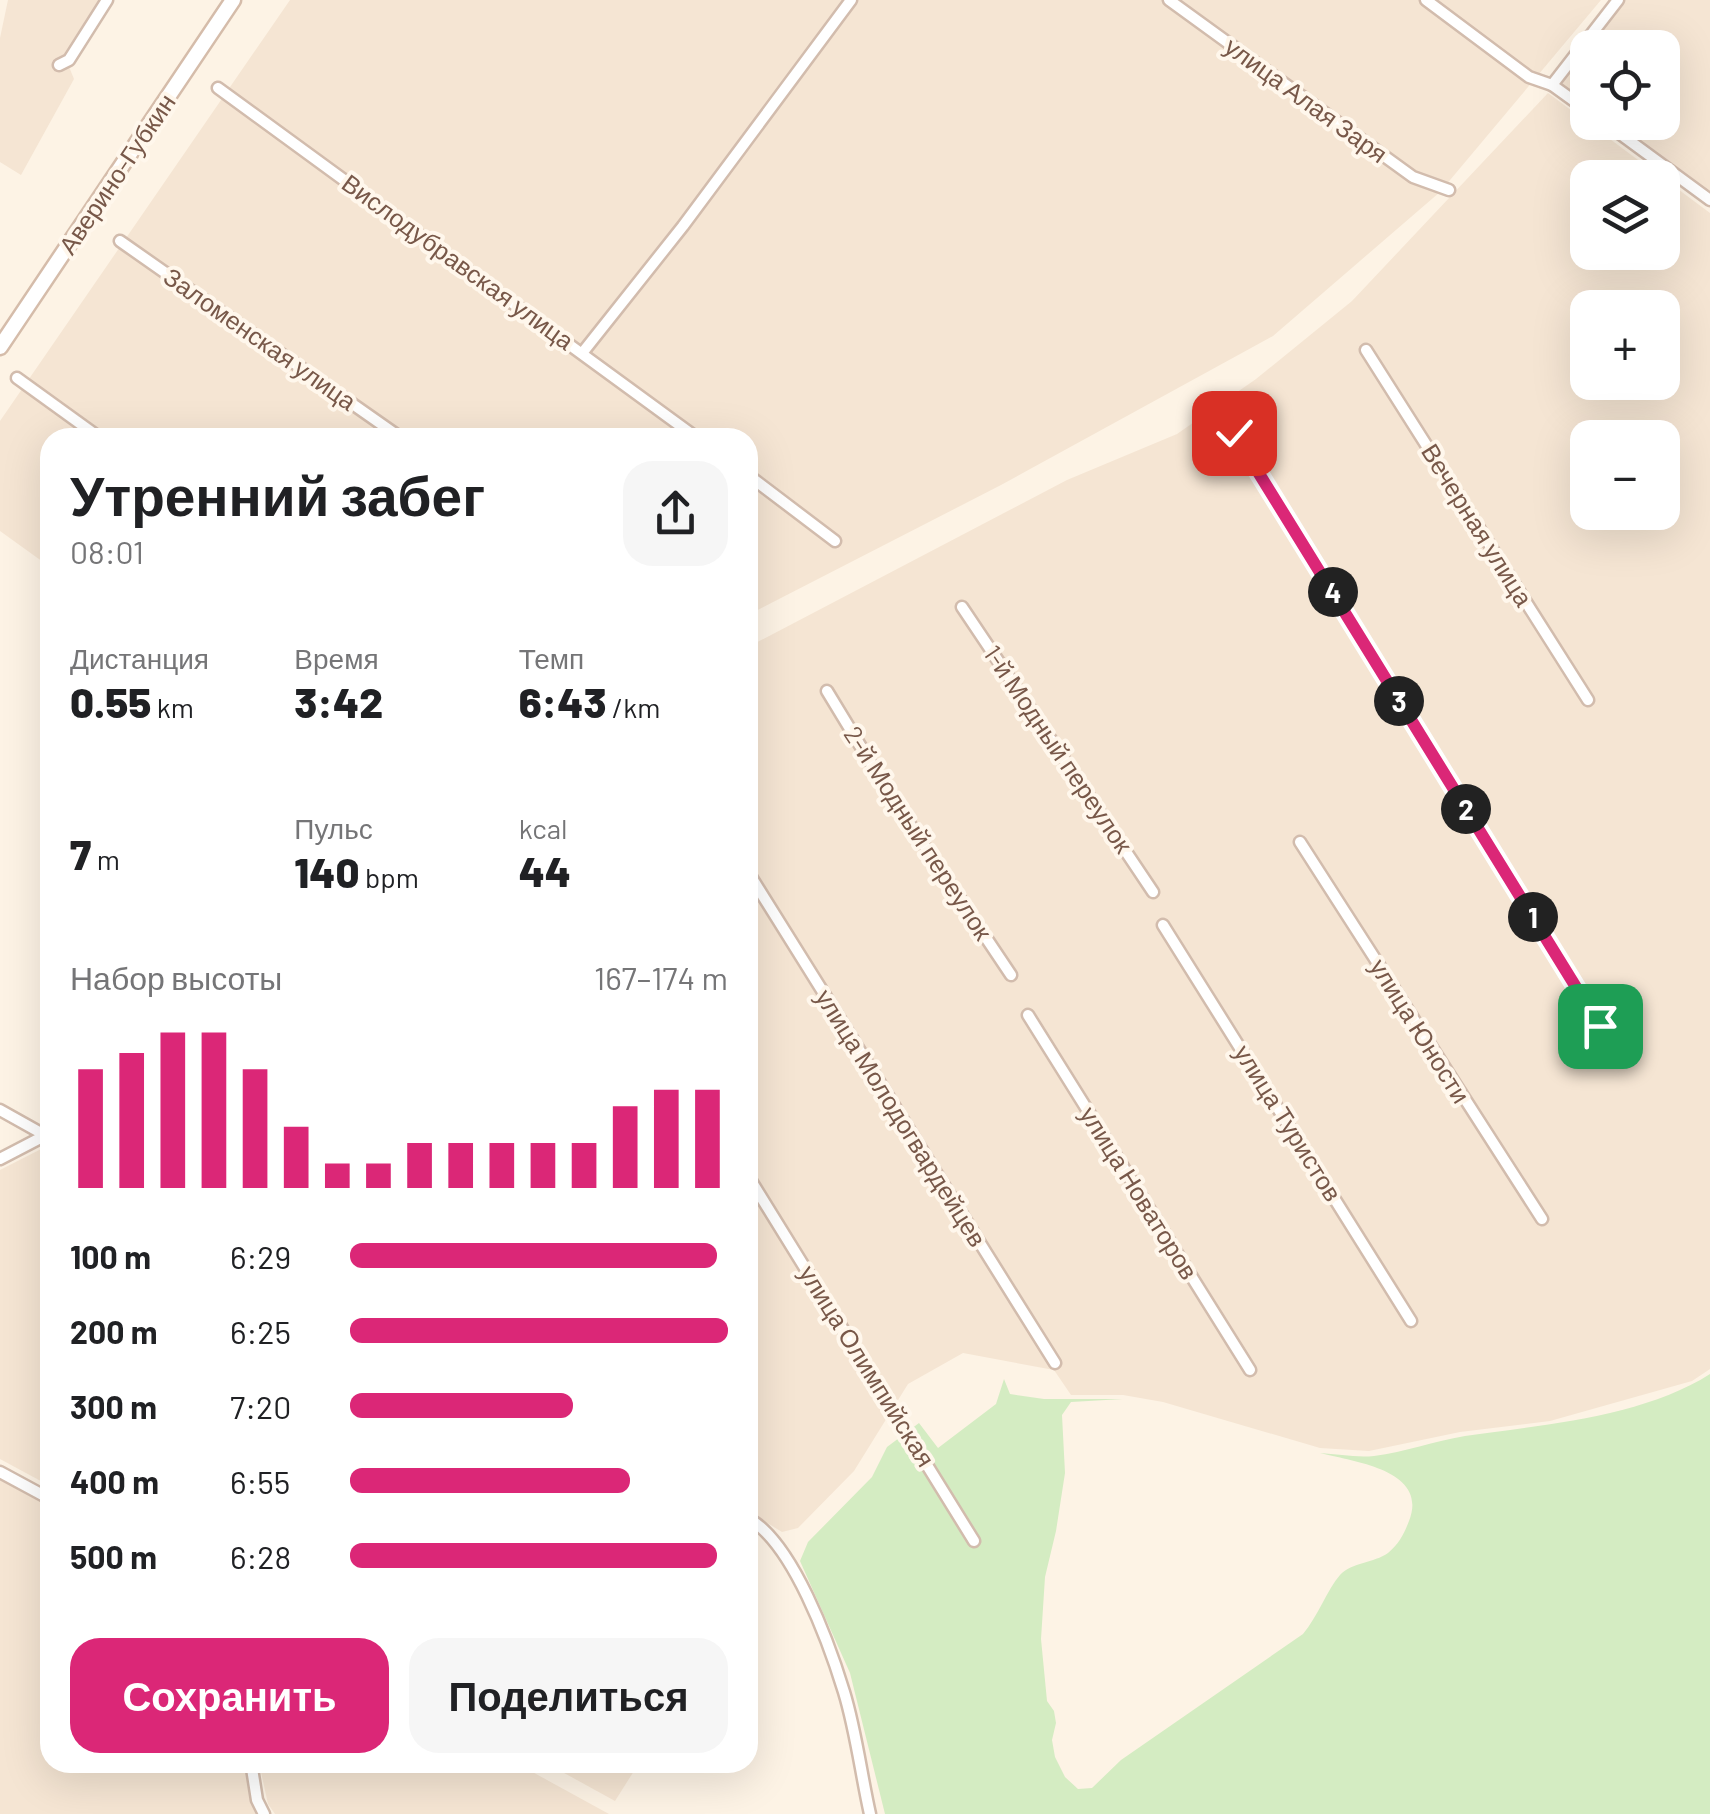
<!DOCTYPE html>
<html lang="ru">
<head>
<meta charset="utf-8">
<style>
	:root { --surface:#fff; --page:#f6f6f6; --text:#202124; --muted:#757577; --accent:#db2777 }
	body { margin:0; font-family:Barlow,sans-serif; background:var(--page); color:var(--text); height:100vh; display:flex; flex-direction:column; font-size:38px; white-space:nowrap }
	* { box-sizing:border-box; margin:0 }
	p { font-size:32px; color:var(--muted) }
	.icon { flex:none; width:55px; height:55px; fill:none; stroke:currentColor; stroke-width:2; stroke-linecap:round; stroke-linejoin:round }
	.map { position:relative; flex:1; overflow:hidden }
	.drawer { position:absolute; left:40px; top:428px; width:718px; height:1345px; display:flex; flex-direction:column; background:var(--surface); border-radius:30px; box-shadow:0 10px 40px #0002 }
	.drawer>* { flex:none }
	.buttons { position:absolute; left:1570px; top:30px; display:grid; gap:20px }
	.buttons a { display:grid; place-items:center; width:110px; height:110px; border-radius:20px; background:var(--surface); box-shadow:0 10px 40px #0002; font-size:50px }
	.pin { position:absolute; display:grid; place-items:center; width:85px; height:85px; color:#fff; margin:-42px; border-radius:20px; box-shadow:0 5px 15px #0006 }
	.km { position:absolute; width:50px; height:50px; margin:-25px; border-radius:50%; background:#222; color:#fff; font-size:28px; line-height:50px; text-align:center }
	.round { display:grid; place-items:center; flex:none; width:105px; height:105px; border-radius:30px; background:var(--page) }
	.summary { display:flex; align-items:center; justify-content:space-between; height:170px; padding:0 30px }
	h1 { font-size:55px; font-weight:800; line-height:75px }
	.stats { display:grid; grid-template-columns:repeat(3,1fr); gap:15px; height:170px; padding:10px 30px }
	.stats div { display:grid; align-content:center }
	.stats b { font-size:42px; font-weight:800 }
	.stats small { font-size:28px; font-weight:400 }
	.stats p { font-size:28px }
	.chart { height:280px; padding:20px 30px }
	.chart p { display:flex; justify-content:space-between }
	.chart svg { width:100%; height:180px; margin-top:10px; stroke:var(--accent); stroke-width:6 }
	.primary-button { display:flex; gap:20px; margin-top:auto; padding:20px 30px }
	.primary-button a { flex:1; height:115px; border-radius:30px; background:var(--accent); color:#fff; font-size:40px; font-weight:800; line-height:115px; text-align:center }
	.primary-button a+a { background:var(--page); color:var(--text) }
	ul { padding:0 30px; list-style:none; font-size:32px }
	li { display:grid; grid-template-columns:160px 120px 1fr; align-items:center; height:75px }
	li i { height:25px; border-radius:12px; background:var(--accent) }
	.map>svg:first-child { display:block }
</style>
</head>
<body>
<div class="map">
<svg width="1710" height="1814" viewBox="0 0 1710 1814">
	<rect width="100%" height="100%" fill="#fdf3e5"/>
	<!-- residential -->
	<g fill="#f5e5d3" fill-rule="evenodd">
		<path d="M8,0H101L65,57L74,79L21,175L0,162V38Z"/>
		<path d="M290,0H1601L1440,192L1273,336L1001,485L748,615V438H50V567L0,531V421Z"/>
		<path d="M1623,0H1710V194L1612,123L1662,122V48H1588L1587,105L1556,82Z"/>
		<path d="M1548,93L1661,177L1588,178V252H1662L1663,178L1710,213V1369L1692,1381L1550,1421L1460,1432L1369,1451L1320,1448L1163,1402L1123,1395H1071L1054,1370L963,1353L908,1384L854,1471L798,1528L782,1532L748,1511V1306L751,1280L748,1269V647L1067,480L1177,434L1256,379L1352,301ZM1588,308H1662V382H1588ZM1588,438H1662V512H1588Z"/>
		<path d="M49,1145L50,1146V1486L0,1459V1170Z"/>
		<path d="M0,1479L50,1507V1762L247,1763L256,1814H0Z"/>
		<path d="M259,1763H516L609,1814H275L268,1804Z"/>
		<path d="M546,1763H639L615,1801Z"/>
	</g>
	<!-- green -->
	<path fill="#d4ecc2" d="M1710,1374V1814H885L850,1673L800,1561L808,1542L872,1477L887,1447L919,1423L938,1448L996,1404L1004,1379L1010,1394L1044,1399H1123L1071,1402L1062,1415L1065,1473L1056,1531L1045,1577L1041,1639L1047,1701L1054,1711L1056,1723L1052,1740L1055,1757L1065,1777L1078,1789L1092,1788L1121,1760L1303,1634C1318,1616 1327,1590 1340,1575C1352,1562 1374,1563 1388,1553C1399,1544 1404,1534 1409,1521C1429,1470 1355,1462 1320,1453C1338,1454 1357,1458 1374,1456C1405,1452 1434,1441 1465,1436C1542,1425 1643,1417 1710,1374Z"/>
	<g fill="none" stroke-linecap="round" stroke-linejoin="round">
		<defs>
			<g id="street">
				<path d="M1169,0L1413,177L1449,190"/>
				<path d="M1426,0L1529,77L1552,85L1588,111"/>
				<path d="M59,65L69,60L107,0"/>
				<path d="M1552,85L1618,0"/>
				<path d="M218,88L697,438"/>
				<path d="M1604,122L1710,200"/>
				<path d="M120,241L401,438"/>
				<path d="M1366,350L1588,700"/>
				<path d="M583,352L683,226L851,0"/>
				<path d="M17,378L100,438"/>
				<path d="M1235,433L1599,1025"/>
				<path d="M748,475L835,541"/>
				<path d="M962,607L1153,892"/>
				<path d="M827,691L889,793L1011,975"/>
				<path d="M1300,842L1542,1219"/>
				<path d="M748,872L1055,1363"/>
				<path d="M1163,925L1411,1321"/>
				<path d="M1028,1015L1250,1370"/>
				<path d="M0,1110L50,1138"/>
				<path d="M0,1159L48,1134"/>
				<path d="M748,1176L974,1541"/>
				<path d="M0,1472L50,1499"/>
				<path d="M748,1518C793,1543 829,1643 844,1692C856,1731 861,1774 870,1814"/>
				<path d="M251,1762L257,1800L264,1814"/>
			</g>
			<path id="secondary" d="M0,347L233,0"/>
		</defs>
		<!-- street casing -->
		<use href="#street" stroke="#d2bcad" stroke-width="15"/>
		<!-- secondary casing -->
		<use href="#secondary" stroke="#d5bcaa" stroke-width="19"/>
		<!-- street -->
		<use href="#street" stroke="#fff" stroke-width="10"/>
		<!-- secondary -->
		<use href="#secondary" stroke="#fff" stroke-width="14"/>
	</g>
	<g fill="none" stroke-linecap="round" stroke-linejoin="round">
		<defs>
			<path id="route" d="M1234,433L1600,1026"/>
		</defs>
		<!-- route casing -->
		<use href="#route" stroke="#fff" stroke-width="20"/>
		<!-- route -->
		<use href="#route" stroke="#db2777" stroke-width="12"/>
	</g>
	<g text-anchor="middle" stroke-width="8" stroke-linejoin="round" paint-order="stroke">
		<!-- street labels -->
		<g font-size="25" fill="#785849" stroke="#fff7ec">
			<text transform="translate(1306 100) rotate(36)" y="9">улица Алая Заря</text>
			<text transform="translate(117 174) rotate(-56)" y="9">Аверино-Губкин</text>
			<text transform="translate(458 262) rotate(36)" y="9">Вислодубравская улица</text>
			<text transform="translate(260 339) rotate(35)" y="9">Заломенская улица</text>
			<text transform="translate(1477 525) rotate(58)" y="9">Вечерная улица</text>
			<text transform="translate(1058 749) rotate(56)" y="9">1-й Модный переулок</text>
			<text transform="translate(918 833) rotate(57)" y="9">2-й Модный переулок</text>
			<text transform="translate(1420 1031) rotate(58)" y="9">улица Юности</text>
			<text transform="translate(901 1118) rotate(58)" y="9">улица Молодогвардейцев</text>
			<text transform="translate(1288 1123) rotate(58)" y="9">улица Туристов</text>
			<text transform="translate(1139 1193) rotate(58)" y="9">улица Новаторов</text>
			<text transform="translate(867 1366) rotate(58)" y="9">улица Олимпийская</text>
		</g>
	</g>
</svg>
<div class="buttons">
<a><svg class="icon" aria-label="locate" viewBox="0 0 24 24"><circle cx="12" cy="12" r="6"/><path d="M12 2v4M12 18v4M2 12h4M18 12h4"/></svg></a>
<a><svg class="icon" aria-label="layers" viewBox="0 0 24 24"><path d="M12 4l9 5-9 5-9-5zM3 14l9 5 9-5"/></svg></a>
<a>+</a>
<a>−</a>
</div>
<div class="pin" style="left:1600px;top:1026px;background:#1e9e55"><svg class="icon" aria-label="arrive" viewBox="0 0 24 24"><path d="M6 21V4h12l-3 4 3 4H6"/></svg></div>
<div class="pin" style="left:1234px;top:433px;background:#d93025"><svg class="icon" aria-label="check" viewBox="0 0 24 24"><path d="M5 12l5 5 9-10"/></svg></div>
<b class="km" style="left:1533px;top:917px">1</b>
<b class="km" style="left:1466px;top:809px">2</b>
<b class="km" style="left:1399px;top:701px">3</b>
<b class="km" style="left:1333px;top:592px">4</b>
<section class="drawer">
<div class="summary"><div><h1>Утренний забег</h1><p>08:01</p></div><a class="round"><svg class="icon" aria-label="share" viewBox="0 0 24 24"><path d="M12 15V3M7 8l5-5 5 5M5 13v7h14v-7"/></svg></a></div>
<div class="stats">
<div><p>Дистанция</p><b>0.55<small> km</small></b></div>
<div><p>Время</p><b>3:42</b></div>
<div><p>Темп</p><b>6:43<small> /km</small></b></div>
</div>
<div class="stats">
<div><b>7<small> m</small></b></div>
<div><p>Пульс</p><b>140<small> bpm</small></b></div>
<div><p>kcal</p><b>44</b></div>
</div>
<div class="chart"><p><span>Набор высоты</span>167–174 m</p>
<svg viewBox="0 0 160 44" preserveAspectRatio="none"><path d="M5 44V15M15 44V11M25 44V6M35 44V6M45 44V15M55 44V29M65 44V38M75 44V38M85 44V33M95 44V33M105 44V33M115 44V33M125 44V33M135 44V24M145 44V20M155 44V20"/></svg>
</div>
<ul>
<li><b>100 m</b>6:29<i style="width:97%"></i></li>
<li><b>200 m</b>6:25<i style="width:100%"></i></li>
<li><b>300 m</b>7:20<i style="width:59%"></i></li>
<li><b>400 m</b>6:55<i style="width:74%"></i></li>
<li><b>500 m</b>6:28<i style="width:97%"></i></li>
</ul>
<div class="primary-button"><a>Сохранить</a><a>Поделиться</a></div>
</section>
</div>
</body>
</html>
